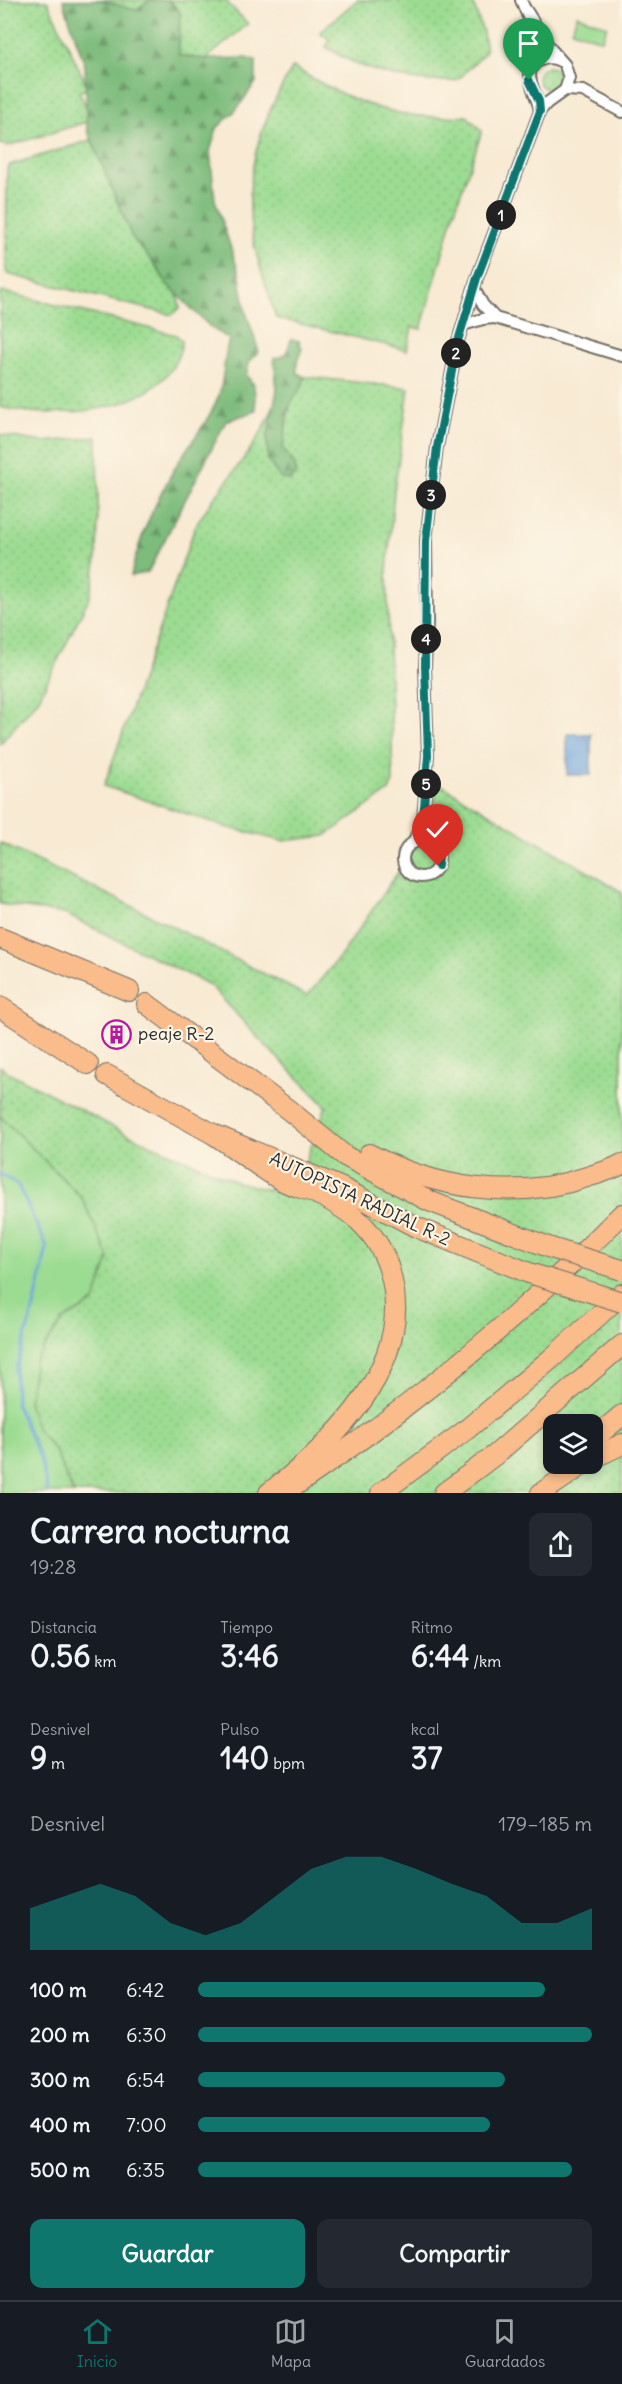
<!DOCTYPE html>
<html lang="es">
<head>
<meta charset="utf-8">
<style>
	:root { --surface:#171b24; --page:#242831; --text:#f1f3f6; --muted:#9ea1a6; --line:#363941; --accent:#0f766e }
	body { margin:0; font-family:Delius,sans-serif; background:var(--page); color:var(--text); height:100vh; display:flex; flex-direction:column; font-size:22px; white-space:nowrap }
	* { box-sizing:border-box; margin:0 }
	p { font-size:20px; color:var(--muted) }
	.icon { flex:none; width:33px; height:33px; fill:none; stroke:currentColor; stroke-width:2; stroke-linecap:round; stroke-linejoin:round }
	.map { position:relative; height:1493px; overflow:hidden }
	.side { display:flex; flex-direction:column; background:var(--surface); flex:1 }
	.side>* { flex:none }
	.controls { position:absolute; left:543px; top:1414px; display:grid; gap:12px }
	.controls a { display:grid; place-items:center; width:60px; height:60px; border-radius:12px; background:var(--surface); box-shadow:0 3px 9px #0003; font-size:30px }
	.pin { position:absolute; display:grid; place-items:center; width:51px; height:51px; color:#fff; margin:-62px -26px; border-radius:50% 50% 50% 0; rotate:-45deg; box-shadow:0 0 6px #0007 }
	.pin .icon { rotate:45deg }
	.km { position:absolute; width:30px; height:30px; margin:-15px; border-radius:50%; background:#222; color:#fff; font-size:16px; line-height:30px; text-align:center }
	.round { display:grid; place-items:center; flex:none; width:63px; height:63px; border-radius:12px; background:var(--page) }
	.headline { display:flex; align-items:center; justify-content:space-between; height:102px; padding:0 30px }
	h1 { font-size:33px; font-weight:800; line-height:45px }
	.stats { display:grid; grid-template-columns:repeat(3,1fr); gap:9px; height:102px; padding:6px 30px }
	.stats div { display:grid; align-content:center }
	.stats b { font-size:30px; font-weight:800 }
	.stats small { font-size:16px; font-weight:400 }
	.stats p { font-size:16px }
	.chart { height:168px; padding:12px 30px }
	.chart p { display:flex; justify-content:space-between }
	.chart svg { width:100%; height:108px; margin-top:6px; fill:var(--accent); opacity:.7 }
	.cta { display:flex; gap:12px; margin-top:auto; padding:12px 30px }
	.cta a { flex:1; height:69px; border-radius:12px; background:var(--accent); color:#fff; font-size:24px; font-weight:800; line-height:69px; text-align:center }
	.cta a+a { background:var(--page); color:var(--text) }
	ul { padding:0 30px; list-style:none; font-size:20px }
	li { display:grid; grid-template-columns:96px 72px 1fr; align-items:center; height:45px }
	li i { height:15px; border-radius:8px; background:var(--accent) }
	.dock { display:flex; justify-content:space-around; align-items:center; height:84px; border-top:2px solid var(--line); background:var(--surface); font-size:16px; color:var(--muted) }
	.dock a { display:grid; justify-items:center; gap:3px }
	.dock .selected { color:var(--accent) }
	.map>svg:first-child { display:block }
</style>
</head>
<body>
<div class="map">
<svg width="622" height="1493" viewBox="0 0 622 1493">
	<defs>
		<pattern id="grass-dots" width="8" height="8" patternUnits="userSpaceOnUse" patternTransform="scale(1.5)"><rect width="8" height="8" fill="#9cdc92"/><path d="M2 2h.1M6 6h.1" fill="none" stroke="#87bd7e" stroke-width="1.8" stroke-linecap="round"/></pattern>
		<pattern id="forest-firs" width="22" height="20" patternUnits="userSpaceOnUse" patternTransform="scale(1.5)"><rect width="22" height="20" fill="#7dbc7c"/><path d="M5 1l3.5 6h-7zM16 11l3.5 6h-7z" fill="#679966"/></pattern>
	</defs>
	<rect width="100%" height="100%" fill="#fcf5e5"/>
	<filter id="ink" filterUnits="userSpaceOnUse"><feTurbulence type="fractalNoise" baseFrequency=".0167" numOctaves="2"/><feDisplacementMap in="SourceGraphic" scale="12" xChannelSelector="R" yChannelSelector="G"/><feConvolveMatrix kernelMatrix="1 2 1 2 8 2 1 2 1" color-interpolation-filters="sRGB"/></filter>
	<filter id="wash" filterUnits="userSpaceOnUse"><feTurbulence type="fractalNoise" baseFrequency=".008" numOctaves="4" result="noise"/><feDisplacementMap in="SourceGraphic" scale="24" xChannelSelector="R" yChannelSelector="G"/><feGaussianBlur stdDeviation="1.35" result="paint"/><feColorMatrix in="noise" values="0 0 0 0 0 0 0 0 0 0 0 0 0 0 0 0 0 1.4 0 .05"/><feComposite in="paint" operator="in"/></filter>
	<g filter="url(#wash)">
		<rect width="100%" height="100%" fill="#f8ead3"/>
		<!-- grass -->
		<g fill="url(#grass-dots)" stroke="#64845e" stroke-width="1.5" fill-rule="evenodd">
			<path d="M0,0H47L88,88L79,92L93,120L8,146L0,144Z"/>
			<path d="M78,0H225L248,24L196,67Z"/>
			<path d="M357,0H472L483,32L486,51L461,77L455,81C409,83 364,72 326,47L330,40L320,32Z"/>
			<circle cx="549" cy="78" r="11"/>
			<path d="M293,67C338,95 385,117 439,117C448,117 458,116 467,116L482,131L455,210L421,329L412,327L407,350L276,318C269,293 259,268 254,243C241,178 260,121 293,67Z"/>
			<path d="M105,136L175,281L180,308L172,315L11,275L6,272L7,169L10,165Z"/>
			<path d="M4,292L176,335L182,341C172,414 56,421 0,407V293Z"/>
			<path d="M281,374L409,388L394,492L387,572L393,782L389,791L325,836L282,841L226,827L104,786L195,527C224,476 275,436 281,374Z"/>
			<path d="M0,435L43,442L97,437C97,487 102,550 90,596L38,700L0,744Z"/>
			<path d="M436,782L622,892V1493H73L55,1451L37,1431L28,1402L35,1360L63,1320L94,1302L82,1198L0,1116V1066L6,1071L127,1134L237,1182L293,1196L326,1106L261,1041L210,985L65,914L0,904V843L142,911L307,996L342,954L434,820ZM554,1425H592V1464H554Z"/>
		</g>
		<!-- forest -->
		<g fill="url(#forest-firs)" stroke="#547454" stroke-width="1.5">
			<path d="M63,0H101L135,10L150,0H169L180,12L179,55L203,59L246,58L256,61V82L236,110L217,128L210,151L215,200L239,273L246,312L259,352L250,360L246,375L254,385L256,411L226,421L148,572L131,576C139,535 158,497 179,461C192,440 209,421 218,398C225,379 223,359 229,339L210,327L167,284L155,265L132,237L87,129L85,66Z"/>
			<path d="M291,339L299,341L302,349L297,361V372L305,378C301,391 299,390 293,400C286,410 285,437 283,449L294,463L296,473L291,480L281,479L268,461L267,438L277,390L274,358C286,358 288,350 291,339Z"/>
		</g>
		<!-- park -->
		<g fill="#9cdc92" stroke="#64845e" stroke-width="1.5">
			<path d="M577,15L607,26L602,40L572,30Z"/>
			<path d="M0,1116L82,1198L109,1258L94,1302L63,1320L35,1360L28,1402L37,1430L55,1451L73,1493H0Z"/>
		</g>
		<!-- water -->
		<rect fill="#6fa5dd" stroke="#4d6884" stroke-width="1.5" x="567" y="734" width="24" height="41"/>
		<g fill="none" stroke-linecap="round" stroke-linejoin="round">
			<!-- stream -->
			<path stroke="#6fa5dd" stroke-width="3" d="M0,1174L18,1185L47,1247L35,1304L15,1372L16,1405L40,1457L48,1493"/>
		</g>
	</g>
	<g filter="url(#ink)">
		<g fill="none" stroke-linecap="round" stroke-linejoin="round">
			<defs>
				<g id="street">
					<path d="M521,0L537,38V62"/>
					<path d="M565,90L583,91L622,112"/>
					<path d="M540,111C538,95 518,69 541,60C548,57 554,58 560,61"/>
					<path d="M474,289L483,305L495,318L622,356"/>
					<path d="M463,325L483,319L495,318"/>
					<path d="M423,820L428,755L425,667L427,622L426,541L437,447L458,341L477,278L540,111L547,103L565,90L569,78L565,65L550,48L526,10"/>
					<circle cx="421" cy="859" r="18"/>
					<path d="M413,843L423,820L431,844"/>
				</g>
				<g id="highway">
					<path d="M0,938L129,991"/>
					<path d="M147,1004L290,1111L345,1156L429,1201L551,1248"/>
					<path d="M0,1007L88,1064"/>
					<path d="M107,1075L215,1135L342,1188L416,1227L529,1273"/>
					<path d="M215,1135C236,1149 257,1166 279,1179C289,1185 302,1188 313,1192C329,1199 345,1209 359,1221C376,1237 387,1257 392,1280C412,1368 332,1444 269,1493"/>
					<path d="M369,1154C436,1189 515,1201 587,1177C599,1173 612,1170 622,1164"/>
					<path d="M592,1440L622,1415"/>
					<path d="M592,1459L622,1444"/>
					<path d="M290,1489C410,1409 520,1317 622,1214"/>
					<path d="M381,1493L466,1430L552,1358L622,1294"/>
					<path d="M444,1493L495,1455L622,1345"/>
					<path d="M541,1493L584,1464"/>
				</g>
			</defs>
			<!-- street casing -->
			<use href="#street" stroke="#736e66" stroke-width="14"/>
			<!-- highway casing -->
			<use href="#highway" stroke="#736e66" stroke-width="22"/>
			<!-- street -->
			<use href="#street" stroke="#fff" stroke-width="10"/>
			<!-- highway -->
			<use href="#highway" stroke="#f9bc8a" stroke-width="20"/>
			<defs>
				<g id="highway-bridge">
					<path d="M551,1248L622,1270"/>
					<path d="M529,1273L622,1302"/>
				</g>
			</defs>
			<!-- highway-bridge casing -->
			<use href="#highway-bridge" stroke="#736e66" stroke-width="22" stroke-linecap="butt"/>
			<!-- highway-bridge -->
			<use href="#highway-bridge" stroke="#f9bc8a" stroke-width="20"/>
		</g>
	</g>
	<g fill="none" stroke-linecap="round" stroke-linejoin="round" filter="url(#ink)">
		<defs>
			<path id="route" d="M438,866L439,856L431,844L423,820L428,755L425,667L426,541L437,447L458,341L477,278L540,111L539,101L529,80"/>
		</defs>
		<!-- route casing -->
		<use href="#route" stroke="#fff" stroke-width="12"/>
		<!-- route -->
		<use href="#route" stroke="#0f766e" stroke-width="8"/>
	</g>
	<!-- icons -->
	<defs>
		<symbol id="building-ring" viewBox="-11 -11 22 22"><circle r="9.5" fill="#fcf5e5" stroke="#b5179e" stroke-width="1.5"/><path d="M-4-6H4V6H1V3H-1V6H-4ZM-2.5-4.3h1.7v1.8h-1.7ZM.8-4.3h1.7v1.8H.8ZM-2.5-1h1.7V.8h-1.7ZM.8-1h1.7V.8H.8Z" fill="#b5179e"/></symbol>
	</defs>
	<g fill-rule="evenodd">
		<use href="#building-ring" x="100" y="1018" width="33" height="33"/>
	</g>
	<g text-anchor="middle" stroke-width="4.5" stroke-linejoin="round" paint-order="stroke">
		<!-- poi labels -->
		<g font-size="18" fill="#2b2b2b" stroke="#fcf5e5" text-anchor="start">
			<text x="138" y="1040">peaje R-2</text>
		</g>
		<!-- street labels -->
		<g font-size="18" fill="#2b2b2b" stroke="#fcf5e5">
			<text transform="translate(360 1199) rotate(25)" y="6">AUTOPISTA RADIAL R-2</text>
		</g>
	</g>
</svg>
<div class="controls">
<a><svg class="icon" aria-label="layers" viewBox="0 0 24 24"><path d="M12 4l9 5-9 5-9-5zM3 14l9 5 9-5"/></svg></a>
</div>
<div class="pin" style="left:529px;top:80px;background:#1e9e55"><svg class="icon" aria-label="arrive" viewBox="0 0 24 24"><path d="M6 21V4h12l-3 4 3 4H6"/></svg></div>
<div class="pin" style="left:438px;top:866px;background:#d93025"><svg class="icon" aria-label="check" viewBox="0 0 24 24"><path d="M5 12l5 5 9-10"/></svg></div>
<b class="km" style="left:501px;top:215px">1</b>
<b class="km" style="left:456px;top:353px">2</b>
<b class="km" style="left:431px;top:495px">3</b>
<b class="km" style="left:426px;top:639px">4</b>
<b class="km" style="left:426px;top:784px">5</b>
</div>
<section class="side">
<div class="headline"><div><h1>Carrera nocturna</h1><p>19:28</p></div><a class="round"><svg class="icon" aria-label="share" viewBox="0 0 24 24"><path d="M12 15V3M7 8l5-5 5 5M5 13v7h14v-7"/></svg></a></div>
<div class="stats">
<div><p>Distancia</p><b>0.56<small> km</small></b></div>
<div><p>Tiempo</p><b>3:46</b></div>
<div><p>Ritmo</p><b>6:44<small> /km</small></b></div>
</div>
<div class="stats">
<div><p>Desnivel</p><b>9<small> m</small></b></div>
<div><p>Pulso</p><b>140<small> bpm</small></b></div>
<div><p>kcal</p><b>37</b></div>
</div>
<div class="chart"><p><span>Desnivel</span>179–185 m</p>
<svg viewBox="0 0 160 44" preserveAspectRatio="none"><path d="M0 44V27L10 22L20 17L30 22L40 33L50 38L60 33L70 22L80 11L90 6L100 6L110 11L120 17L130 22L140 33L150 33L160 27V44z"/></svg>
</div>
<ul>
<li><b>100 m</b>6:42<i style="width:88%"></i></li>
<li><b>200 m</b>6:30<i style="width:100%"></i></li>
<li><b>300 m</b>6:54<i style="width:78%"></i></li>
<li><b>400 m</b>7:00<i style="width:74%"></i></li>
<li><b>500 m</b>6:35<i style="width:95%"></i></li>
</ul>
<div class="cta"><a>Guardar</a><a>Compartir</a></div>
</section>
<nav class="dock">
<a class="selected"><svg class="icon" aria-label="home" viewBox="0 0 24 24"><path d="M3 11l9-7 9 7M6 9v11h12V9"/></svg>Inicio</a>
<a><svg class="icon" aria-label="map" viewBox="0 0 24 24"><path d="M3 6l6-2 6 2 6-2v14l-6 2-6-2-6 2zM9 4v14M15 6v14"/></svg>Mapa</a>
<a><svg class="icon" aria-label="saved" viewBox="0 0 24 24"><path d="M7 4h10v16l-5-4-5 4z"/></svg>Guardados</a>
</nav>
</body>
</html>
